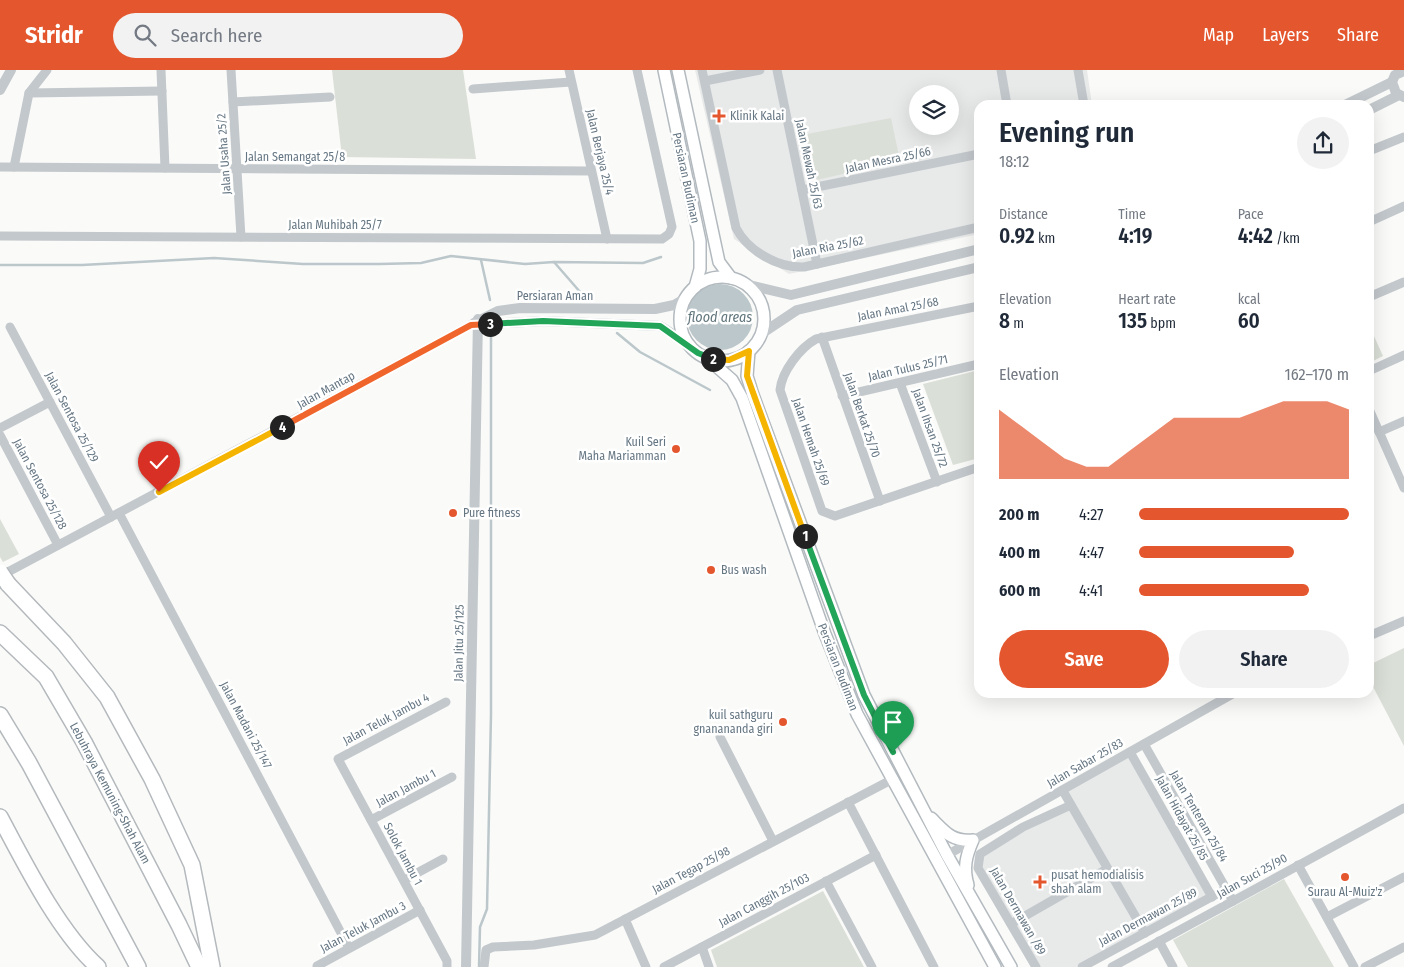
<!DOCTYPE html>
<html lang="en">
<head>
<meta charset="utf-8">
<style>
	:root { --surface:#fff; --page:#f2f2f3; --text:#1f2937; --muted:#747a83; --accent:#e4572e }
	body { margin:0; font-family:"Fira Sans Condensed",sans-serif; background:var(--page); color:var(--text); height:100vh; display:flex; flex-direction:column; font-size:19px; white-space:nowrap }
	* { box-sizing:border-box; margin:0 }
	p { font-size:16px; color:var(--muted) }
	.icon { flex:none; width:28px; height:28px; fill:none; stroke:currentColor; stroke-width:2; stroke-linecap:round; stroke-linejoin:round }
	.map { position:relative; flex:1; overflow:hidden }
	.panel { position:absolute; left:974px; top:30px; width:400px; height:598px; display:flex; flex-direction:column; background:var(--surface); border-radius:15px; box-shadow:0 5px 20px #0002 }
	.panel>* { flex:none }
	.tools { position:absolute; left:909px; top:15px; display:grid; gap:10px }
	.tools a { display:grid; place-items:center; width:50px; height:50px; border-radius:50%; background:var(--surface); box-shadow:0 5px 20px #0002; font-size:25px }
	.pin { position:absolute; display:grid; place-items:center; width:42px; height:42px; color:#fff; margin:-51px -21px; border-radius:50% 50% 50% 0; rotate:-45deg; box-shadow:0 0 5px #0007 }
	.pin .icon { rotate:45deg }
	.km { position:absolute; width:25px; height:25px; margin:-12px; border-radius:50%; background:#222; color:#fff; font-size:14px; line-height:25px; text-align:center }
	.round { display:grid; place-items:center; flex:none; width:52px; height:52px; border-radius:26px; background:var(--page) }
	.headline { display:flex; align-items:center; justify-content:space-between; height:85px; padding:0 25px }
	h1 { font-size:28px; font-weight:600; line-height:38px }
	.stats { display:grid; grid-template-columns:repeat(3,1fr); gap:8px; height:85px; padding:5px 25px }
	.stats div { display:grid; align-content:center }
	.stats b { font-size:21px; font-weight:600 }
	.stats small { font-size:14px; font-weight:400 }
	.stats p { font-size:14px }
	.chart { height:140px; padding:10px 25px }
	.chart p { display:flex; justify-content:space-between }
	.chart svg { width:100%; height:90px; margin-top:5px; fill:var(--accent); opacity:.7 }
	.action { display:flex; gap:10px; margin-top:auto; padding:10px 25px }
	.action a { flex:1; height:58px; border-radius:30px; background:var(--accent); color:#fff; font-size:20px; font-weight:600; line-height:58px; text-align:center }
	.action a+a { background:var(--page); color:var(--text) }
	ul { padding:0 25px; list-style:none; font-size:16px }
	li { display:grid; grid-template-columns:80px 60px 1fr; align-items:center; height:38px }
	li i { height:12px; border-radius:6px; background:var(--accent) }
	header { display:flex; align-items:center; gap:30px; box-sizing:border-box; height:70px; padding:0 25px; background:var(--accent); color:#fff }
	header strong { font-size:24px }
	nav { display:flex; gap:28px; margin-inline-start:auto; font-size:18px }
	.search { width:350px; height:45px; background:var(--page); display:flex; align-items:center; gap:12px; box-sizing:border-box; padding:0 18px; border-radius:28px; color:var(--muted); font-size:19px }
	.map>svg:first-child { display:block }
</style>
</head>
<body>
<header>
<strong>Stridr</strong>
<div class="search"><svg class="icon" aria-label="search" viewBox="0 0 24 24"><circle cx="10" cy="10" r="6"/><path d="M15 15l6 6"/></svg>Search here</div>
<nav><a>Map</a><a>Layers</a><a>Share</a></nav>
</header>
<div class="map">
<svg width="1404" height="897" viewBox="0 0 1404 897">
	<rect width="100%" height="100%" fill="#fafaf8"/>
	<!-- built -->
	<g fill="#e8e9e9" fill-rule="evenodd">
		<path d="M695,0H1087L1092,35H979V164L789,204L734,169ZM918,24H950V56H918Z"/>
		<path d="M1129,686L1208,826L1076,897H1039L982,797L983,787L1025,760L1075,737L1067,722Z"/>
	</g>
	<!-- green -->
	<g fill="#dadfd7">
		<path d="M332,0H463L476,89L342,87Z"/>
		<path d="M891,48L900,91L812,111L802,65Z"/>
		<path d="M1369,255L1383,286L1369,293Z"/>
		<path d="M979,300V388L953,395L923,314Z"/>
		<path d="M0,449L19,484L3,492L0,487Z"/>
		<path d="M1404,578V676L1369,609V595Z"/>
		<path d="M1284,809L1334,897H1188L1173,870Z"/>
		<path d="M823,821L864,897H717L711,880Z"/>
	</g>
	<!-- water -->
	<circle fill="#bbc7cb" cx="720" cy="247" r="33"/>
	<g fill="none" stroke-linecap="round" stroke-linejoin="round">
		<!-- stream -->
		<g stroke="#bbc7cb" stroke-width="2.5">
			<path d="M481,190L490,230"/>
			<path d="M554,192L581,223"/>
			<path d="M0,195H82L214,188L303,194H380L421,193L451,186L525,194L554,192L643,193L661,187"/>
			<path d="M617,263L640,282L710,320"/>
			<path d="M479,897L480,857L487,839L491,644V261"/>
		</g>
		<defs>
			<g id="secondary">
				<path d="M664,0L700,171V199L695,217"/>
				<path d="M678,0L719,192L731,208"/>
				<circle cx="722" cy="249" r="42"/>
				<path d="M749,281L747,306L753,325L864,625L947,785L1011,897"/>
				<path d="M707,288L732,310L742,328L825,564L857,644L995,897"/>
				<path d="M931,748C945,762 952,772 973,770C966,786 963,798 968,815"/>
			</g>
			<g id="motorway">
				<path d="M8,514L64,573L107,627L152,709L192,795L212,897"/>
				<path d="M0,563L46,607L84,672L179,855L199,897"/>
				<path d="M0,645L29,693L138,897"/>
				<path d="M0,747C25,794 59,862 98,897"/>
			</g>
		</defs>
		<!-- secondary casing -->
		<use href="#secondary" stroke="#b3babf" stroke-width="14"/>
		<!-- motorway casing -->
		<use href="#motorway" stroke="#b4b9bd" stroke-width="18"/>
		<!-- minor -->
		<g stroke="#c3c8cc" stroke-width="9">
			<path d="M161,0L165,98"/>
			<path d="M231,0L241,167"/>
			<path d="M569,0L607,169"/>
			<path d="M702,0L736,158C748,181 778,198 804,197L979,157"/>
			<path d="M777,0L817,194"/>
			<path d="M1001,0L1007,35"/>
			<path d="M1078,0L1084,35"/>
			<path d="M705,11L760,0"/>
			<path d="M473,19L571,12"/>
			<path d="M29,23L162,21"/>
			<path d="M233,32L330,27"/>
			<path d="M1369,81L1404,67"/>
			<path d="M0,97L591,101"/>
			<path d="M14,97L29,23L47,0"/>
			<path d="M802,120L979,84"/>
			<path d="M1369,152L1404,136"/>
			<path d="M0,166L662,169L669,164L672,157L637,0"/>
			<path d="M1369,227L1404,212"/>
			<path d="M979,236L816,269C800,278 782,301 780,320L822,441L835,446L979,397"/>
			<path d="M10,257L111,447"/>
			<path d="M822,267L880,431"/>
			<path d="M1369,301L1404,285"/>
			<path d="M900,313L937,412"/>
			<path d="M842,326L979,294"/>
			<path d="M1369,339L1404,418"/>
			<path d="M0,358L50,332"/>
			<path d="M1379,362L1404,351"/>
			<path d="M0,365L58,475"/>
			<path d="M119,443L349,878"/>
			<path d="M6,503L471,255"/>
			<path d="M1369,566L1404,551"/>
			<path d="M446,632L338,689L447,891V897"/>
			<path d="M720,667L773,771"/>
			<path d="M1144,674L1233,831"/>
			<path d="M1130,682L1212,827"/>
			<path d="M1063,721L1145,863"/>
			<path d="M848,732L934,897"/>
			<path d="M371,750L452,707"/>
			<path d="M947,785L1236,622"/>
			<path d="M1298,795L1354,897"/>
			<path d="M404,810L443,789"/>
			<path d="M826,811L872,897"/>
			<path d="M1327,847L1404,807"/>
			<path d="M625,849L646,897"/>
			<path d="M1011,854L1107,799"/>
			<path d="M1159,871L1173,897"/>
			<path d="M702,877L709,897"/>
			<path d="M317,896L420,840"/>
			<path d="M484,897L486,880L493,877L534,875L595,865L891,710"/>
			<path d="M664,897L876,785"/>
			<path d="M1036,897L978,798L980,784L1023,757L1071,735"/>
			<path d="M1082,897L1226,819"/>
			<path d="M1112,897L1404,738"/>
			<path d="M1365,897L1404,877"/>
		</g>
		<!-- tertiary -->
		<g stroke="#c3c8cc" stroke-width="10">
			<path d="M1404,1L1395,5L1392,12L1396,23L1404,27"/>
			<path d="M0,20L11,0"/>
			<path d="M1345,35L1392,12"/>
			<path d="M1369,40L1399,25"/>
			<path d="M745,214L791,225L979,179"/>
			<path d="M474,253L498,241L520,238L655,239L674,235L686,228"/>
			<path d="M471,255L543,251L660,256L691,276"/>
			<path d="M761,264L797,240L979,197"/>
			<path d="M466,897L478,249"/>
		</g>
		<!-- secondary -->
		<use href="#secondary" stroke="#fff" stroke-width="11"/>
		<!-- motorway -->
		<use href="#motorway" stroke="#fff" stroke-width="15"/>
		<defs>
			<path id="motorway-bridge" d="M0,502L8,514"/>
		</defs>
		<!-- motorway-bridge casing -->
		<use href="#motorway-bridge" stroke="#b4b9bd" stroke-width="18" stroke-linecap="butt"/>
		<!-- motorway-bridge -->
		<use href="#motorway-bridge" stroke="#fff" stroke-width="15"/>
	</g>
	<g fill="none" stroke-linecap="round" stroke-linejoin="round">
		<defs>
			<path id="split-1" d="M805,466L864,625L893,682"/>
			<path id="split-2" d="M713,289L729,290L749,281L747,306L805,466"/>
			<path id="split-3" d="M490,254L543,251L660,256L698,283L713,289"/>
			<path id="split-4" d="M282,357L471,255L490,254"/>
			<path id="split-5" d="M159,422L282,357"/>
		</defs>
		<!-- split-1 casing -->
		<use href="#split-1" stroke="#fff" stroke-width="10"/>
		<!-- split-2 casing -->
		<use href="#split-2" stroke="#fff" stroke-width="10"/>
		<!-- split-3 casing -->
		<use href="#split-3" stroke="#fff" stroke-width="10"/>
		<!-- split-4 casing -->
		<use href="#split-4" stroke="#fff" stroke-width="10"/>
		<!-- split-5 casing -->
		<use href="#split-5" stroke="#fff" stroke-width="10"/>
		<!-- split-1 -->
		<use href="#split-1" stroke="#22a559" stroke-width="6"/>
		<!-- split-2 -->
		<use href="#split-2" stroke="#f5b400" stroke-width="6"/>
		<!-- split-3 -->
		<use href="#split-3" stroke="#22a559" stroke-width="6"/>
		<!-- split-4 -->
		<use href="#split-4" stroke="#f0652b" stroke-width="6"/>
		<!-- split-5 -->
		<use href="#split-5" stroke="#f5b400" stroke-width="6"/>
	</g>
	<!-- markers -->
	<g fill="#e4572e" stroke="#fff" stroke-width="2">
		<path d="M716.5 38.5h5v5h5v5h-5v5h-5v-5h-5v-5h5z"/>
		<circle cx="676" cy="379" r="5"/>
		<circle cx="453" cy="443" r="5"/>
		<circle cx="711" cy="500" r="5"/>
		<circle cx="783" cy="652" r="5"/>
		<circle cx="1345" cy="807" r="5"/>
		<path d="M1037.5 804.5h5v5h5v5h-5v5h-5v-5h-5v-5h5z"/>
	</g>
	<g text-anchor="middle" stroke-width="5" stroke-linejoin="round" paint-order="stroke">
		<!-- poi labels -->
		<g font-size="12" fill="#657683" stroke="#fff" text-anchor="start">
			<text x="730" y="50">Klinik Kalai</text>
			<text x="666" y="376" text-anchor="end">Kuil Seri<tspan x="666" dy="14">Maha Mariamman</tspan></text>
			<text x="463" y="447">Pure fitness</text>
			<text x="721" y="504">Bus wash</text>
			<text x="773" y="649" text-anchor="end">kuil sathguru<tspan x="773" dy="14">gnanananda giri</tspan></text>
			<text x="1051" y="809">pusat hemodialisis<tspan x="1051" dy="14">shah alam</tspan></text>
			<text x="1345" y="826" text-anchor="middle">Surau Al-Muiz'z</text>
		</g>
		<!-- street labels -->
		<g font-size="12" fill="#657683" stroke="#fff">
			<text transform="translate(600 82) rotate(77)" y="4">Jalan Berjaya 25/4</text>
			<text transform="translate(224 84) rotate(-94)" y="4">Jalan Usaha 25/2</text>
			<text x="295" y="91">Jalan Semangat 25/8</text>
			<text transform="translate(888 90) rotate(-12)" y="4">Jalan Mesra 25/66</text>
			<text transform="translate(809 94) rotate(78)" y="4">Jalan Mewah 25/63</text>
			<text transform="translate(686 108) rotate(78)" y="4">Persiaran Budiman</text>
			<text x="335" y="159">Jalan Muhibah 25/7</text>
			<text transform="translate(828 177) rotate(-11)" y="4">Jalan Ria 25/62</text>
			<text x="555" y="230">Persiaran Aman</text>
			<text transform="translate(898 239) rotate(-11)" y="4">Jalan Amal 25/68</text>
			<text transform="translate(908 298) rotate(-13)" y="4">Jalan Tulus 25/71</text>
			<text transform="translate(326 320) rotate(-29)" y="4">Jalan Mantap</text>
			<text transform="translate(862 345) rotate(71)" y="4">Jalan Berkat 25/70</text>
			<text transform="translate(72 347) rotate(62)" y="4">Jalan Sentosa 25/129</text>
			<text transform="translate(930 358) rotate(70)" y="4">Jalan Ihsan 25/72</text>
			<text transform="translate(811 372) rotate(71)" y="4">Jalan Hemah 25/69</text>
			<text transform="translate(40 414) rotate(62)" y="4">Jalan Sentosa 25/128</text>
			<text transform="translate(459 573) rotate(-89)" y="4">Jalan Jitu 25/125</text>
			<text transform="translate(838 597) rotate(69)" y="4">Persiaran Budiman</text>
			<text transform="translate(386 649) rotate(-28)" y="4">Jalan Teluk Jambu 4</text>
			<text transform="translate(246 655) rotate(62)" y="4">Jalan Madani 25/147</text>
			<text transform="translate(1085 693) rotate(-30)" y="4">Jalan Sabar 25/83</text>
			<text transform="translate(406 718) rotate(-28)" y="4">Jalan Jambu 1</text>
			<text transform="translate(110 723) rotate(62)" y="4">Lebuhraya Kemuning-Shah Alam</text>
			<text transform="translate(1199 746) rotate(60)" y="4">Jalan Tenteram 25/84</text>
			<text transform="translate(1182 748) rotate(61)" y="4">Jalan Hidayat 25/85</text>
			<text transform="translate(403 784) rotate(62)" y="4">Solok Jambu 1</text>
			<text transform="translate(691 800) rotate(-28)" y="4">Jalan Tegap 25/98</text>
			<text transform="translate(1252 806) rotate(-29)" y="4">Jalan Suci 25/90</text>
			<text transform="translate(764 830) rotate(-28)" y="4">Jalan Canggih 25/103</text>
			<text transform="translate(1018 841) rotate(60)" y="4">Jalan Dermawan /89</text>
			<text transform="translate(1148 847) rotate(-28)" y="4">Jalan Dermawan 25/89</text>
			<text transform="translate(363 857) rotate(-28)" y="4">Jalan Teluk Jambu 3</text>
		</g>
		<!-- water labels -->
		<g font-size="14" font-style="italic" fill="#60757c" stroke="#fff">
			<text x="720" y="252">flood areas</text>
		</g>
	</g>
</svg>
<div class="tools">
<a><svg class="icon" aria-label="layers" viewBox="0 0 24 24"><path d="M12 4l9 5-9 5-9-5zM3 14l9 5 9-5"/></svg></a>
</div>
<div class="pin" style="left:893px;top:682px;background:#1e9e55"><svg class="icon" aria-label="arrive" viewBox="0 0 24 24"><path d="M6 21V4h12l-3 4 3 4H6"/></svg></div>
<div class="pin" style="left:159px;top:422px;background:#d93025"><svg class="icon" aria-label="check" viewBox="0 0 24 24"><path d="M5 12l5 5 9-10"/></svg></div>
<b class="km" style="left:805px;top:466px">1</b>
<b class="km" style="left:713px;top:289px">2</b>
<b class="km" style="left:490px;top:254px">3</b>
<b class="km" style="left:282px;top:357px">4</b>
<section class="panel">
<div class="headline"><div><h1>Evening run</h1><p>18:12</p></div><a class="round"><svg class="icon" aria-label="share" viewBox="0 0 24 24"><path d="M12 15V3M7 8l5-5 5 5M5 13v7h14v-7"/></svg></a></div>
<div class="stats">
<div><p>Distance</p><b>0.92<small> km</small></b></div>
<div><p>Time</p><b>4:19</b></div>
<div><p>Pace</p><b>4:42<small> /km</small></b></div>
</div>
<div class="stats">
<div><p>Elevation</p><b>8<small> m</small></b></div>
<div><p>Heart rate</p><b>135<small> bpm</small></b></div>
<div><p>kcal</p><b>60</b></div>
</div>
<div class="chart"><p><span>Elevation</span>162–170 m</p>
<svg viewBox="0 0 160 44" preserveAspectRatio="none"><path d="M0 44V10L10 18L20 26L30 34L40 38L50 38L60 30L70 22L80 14L90 14L100 14L110 14L120 10L130 6L140 6L150 6L160 10V44z"/></svg>
</div>
<ul>
<li><b>200 m</b>4:27<i style="width:100%"></i></li>
<li><b>400 m</b>4:47<i style="width:74%"></i></li>
<li><b>600 m</b>4:41<i style="width:81%"></i></li>
</ul>
<div class="action"><a>Save</a><a>Share</a></div>
</section>
</div>
</body>
</html>
